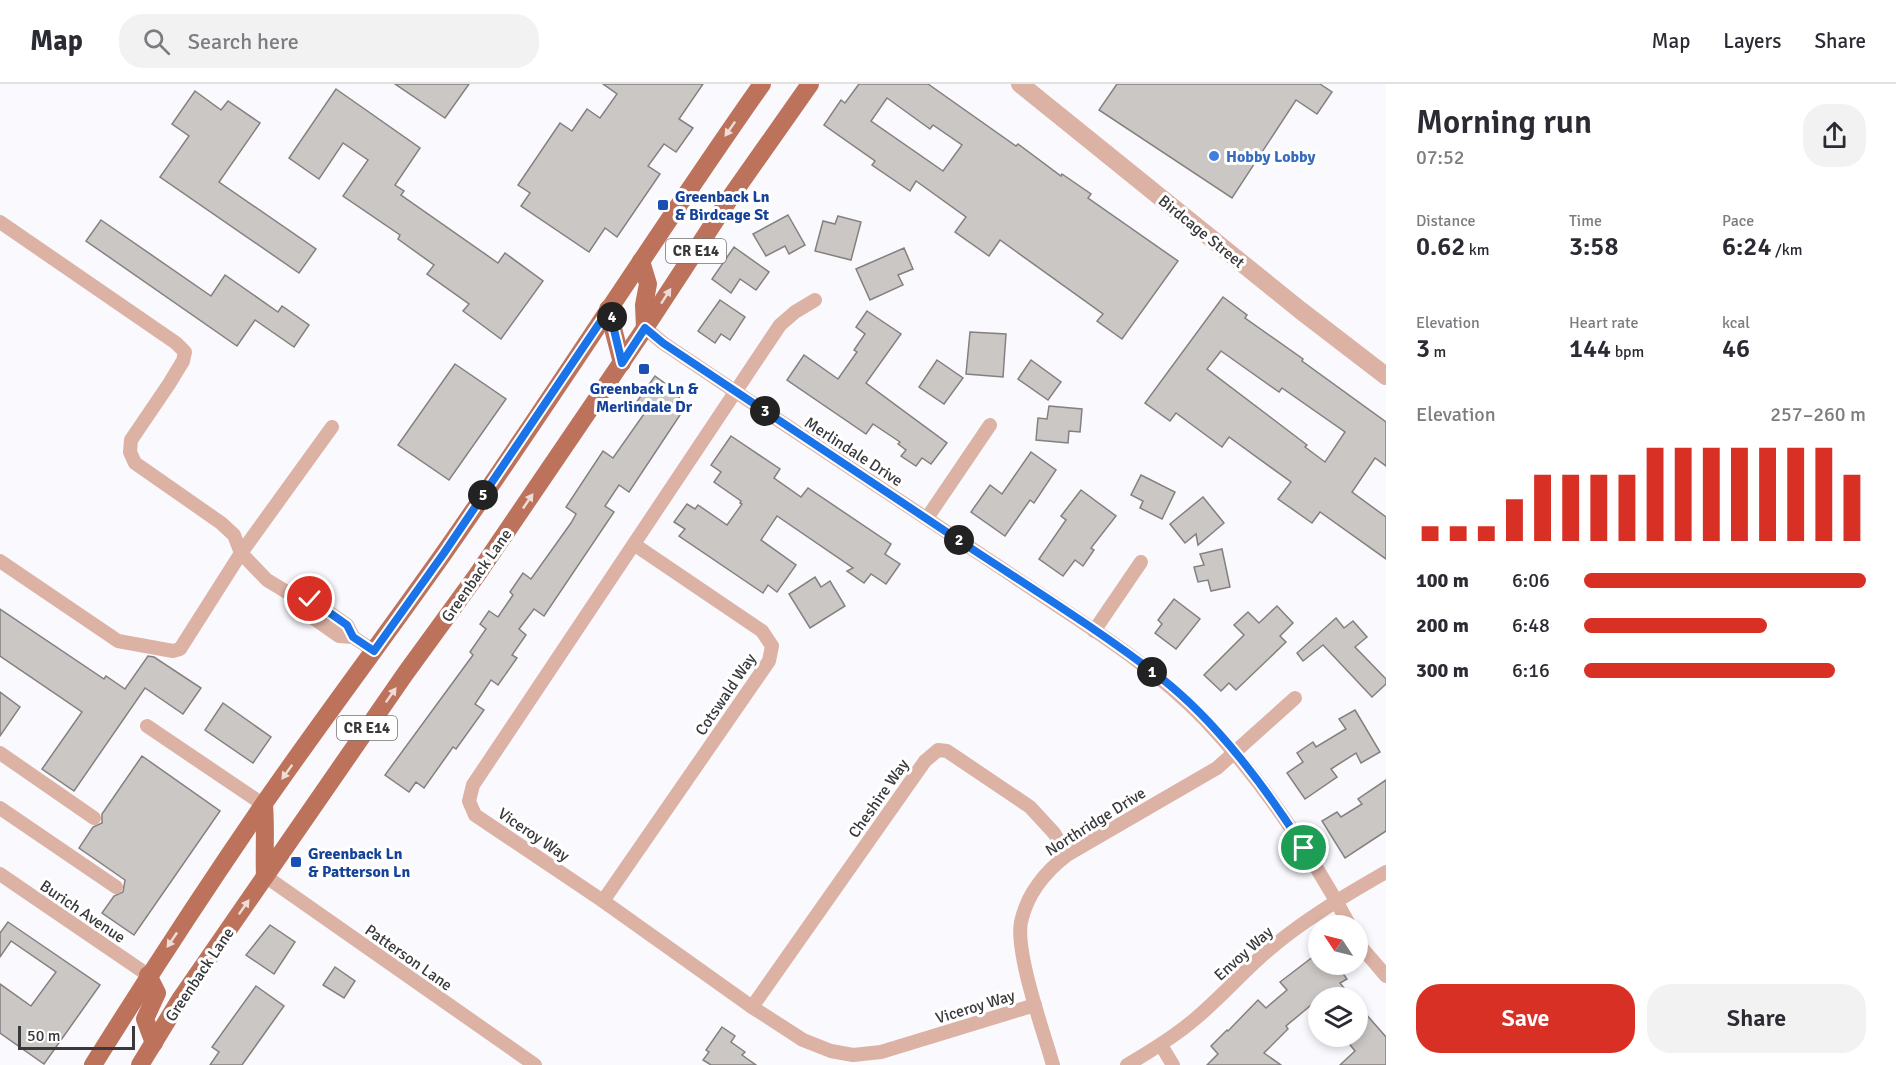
<!DOCTYPE html>
<html lang="en">
<head>
<meta charset="utf-8">
<style>
	:root { --surface:#fff; --page:#f2f2f3; --text:#2b2b33; --muted:#7c7c81; --line:#e1e1e2; --accent:#d93025 }
	body { margin:0; font-family:Signika,sans-serif; background:var(--page); color:var(--text); height:100vh; display:flex; flex-direction:column; font-size:22px; white-space:nowrap }
	* { box-sizing:border-box; margin:0 }
	p { font-size:20px; color:var(--muted) }
	.icon { flex:none; width:33px; height:33px; fill:none; stroke:currentColor; stroke-width:2; stroke-linecap:round; stroke-linejoin:round }
	.map { position:relative; flex:1; overflow:hidden }
	.panel { display:flex; flex-direction:column; background:var(--surface); width:510px }
	.panel>* { flex:none }
	.needle { width:39px; rotate:305deg }
	.tools { position:absolute; left:1308px; top:831px; display:grid; gap:12px }
	.tools a { display:grid; place-items:center; width:60px; height:60px; border-radius:50%; background:var(--surface); box-shadow:0 3px 9px #0003; font-size:30px }
	.scale { position:absolute; left:18px; bottom:15px; width:117px; box-sizing:border-box; padding-left:6px; border:3px solid #39393b; border-top:0; font-size:16px; line-height:21px; white-space:nowrap; color:#39393b; -webkit-text-stroke:4px #fff; paint-order:stroke }
	.pin { position:absolute; display:grid; place-items:center; width:51px; height:51px; color:#fff; margin:-26px; border:3px solid #fff; border-radius:50%; box-shadow:0 2px 6px #0007 }
	.km { position:absolute; width:30px; height:30px; margin:-15px; border-radius:50%; background:#222; color:#fff; font-size:16px; line-height:30px; text-align:center }
	.round { display:grid; place-items:center; flex:none; width:63px; height:63px; border-radius:24px; background:var(--page) }
	.overview { display:flex; align-items:center; justify-content:space-between; height:102px; padding:0 30px }
	h1 { font-size:33px; font-weight:600; line-height:45px }
	.figures { display:grid; grid-template-columns:repeat(3,1fr); gap:9px; height:102px; padding:6px 30px }
	.figures div { display:grid; align-content:center }
	.figures b { font-size:26px; font-weight:600 }
	.figures small { font-size:16px; font-weight:400 }
	.figures p { font-size:16px }
	.chart { height:168px; padding:12px 30px }
	.chart p { display:flex; justify-content:space-between }
	.chart svg { width:100%; height:108px; margin-top:6px; stroke:var(--accent); stroke-width:6 }
	.action { display:flex; gap:12px; margin-top:auto; padding:12px 30px }
	.action a { flex:1; height:69px; border-radius:24px; background:var(--accent); color:#fff; font-size:24px; font-weight:600; line-height:69px; text-align:center }
	.action a+a { background:var(--page); color:var(--text) }
	ul { padding:0 30px; list-style:none; font-size:20px }
	li { display:grid; grid-template-columns:96px 72px 1fr; align-items:center; height:45px }
	li i { height:15px; border-radius:8px; background:var(--accent) }
	header { display:flex; align-items:center; gap:36px; box-sizing:border-box; height:84px; padding:0 30px; background:var(--surface); border-bottom:2px solid var(--line) }
	header strong { font-size:28px }
	nav { display:flex; gap:33px; margin-inline-start:auto; font-size:21px }
	.search { width:420px; height:54px; background:var(--page); display:flex; align-items:center; gap:15px; box-sizing:border-box; padding:0 21px; border-radius:24px; color:var(--muted); font-size:22px }
	main { display:flex; flex:1; min-height:0 }
	.map>svg:first-child { display:block }
</style>
</head>
<body>
<header>
<strong>Map</strong>
<div class="search"><svg class="icon" aria-label="search" viewBox="0 0 24 24"><circle cx="10" cy="10" r="6"/><path d="M15 15l6 6"/></svg>Search here</div>
<nav><a>Map</a><a>Layers</a><a>Share</a></nav>
</header>
<main>
<div class="map">
<svg width="1386" height="981" viewBox="0 0 1386 981">
	<rect width="100%" height="100%" fill="#faf9fe"/>
	<!-- building -->
	<g fill="#cbc7c5" stroke="#85807f" stroke-width="1.5" fill-rule="evenodd">
		<path d="M395,0H469L445,34Z"/>
		<path d="M603,0H703L679,35L693,44L676,68L664,60L648,82L660,90L617,153L605,144L589,168L521,122L530,109L518,101L560,39L572,47L587,25L600,34L617,10Z"/>
		<path d="M859,0H928L1016,62L1018,60L1061,92L1062,90L1091,110L1088,114L1178,177L1122,255L1097,237L1103,230L1000,156L989,172L955,148L966,133L916,97L910,107L872,81L875,77L824,41L841,16L845,19ZM887,14L930,45L933,41L962,61L943,87L871,37Z"/>
		<path d="M1117,0H1320L1332,8L1317,30L1296,16L1232,114L1099,26Z"/>
		<path d="M336,5L420,64L395,101L404,107L401,111L498,179L505,169L543,197L501,255L463,227L469,220L427,190L434,181L398,155L400,151L343,112L368,76L343,59L319,95L289,74Z"/>
		<path d="M195,7L221,26L228,17L260,39L219,98L316,165L299,189L160,93L189,52L172,40Z"/>
		<path d="M788,131L805,161L789,170L785,162L766,172L753,150Z"/>
		<path d="M838,132L861,138L851,176L815,167L823,137L835,140Z"/>
		<path d="M101,136L211,212L225,191L278,228L282,222L309,241L294,263L255,236L237,262L86,157Z"/>
		<path d="M734,163L769,188L756,206L740,195L731,209L712,195Z"/>
		<path d="M904,164L913,185L898,191L903,201L870,216L856,185Z"/>
		<path d="M1223,213L1247,231L1245,234L1303,275L1302,277L1386,338V382L1375,374L1352,408L1386,433V475L1320,428L1312,439L1278,415L1291,398L1229,353L1222,363L1176,329L1170,337L1145,319ZM1221,267L1279,308L1282,304L1345,348L1325,378L1305,363L1307,361L1207,285Z"/>
		<path d="M720,216L745,233L730,256L721,250L715,259L698,247Z"/>
		<path d="M867,227L901,250L866,299L947,359L931,380L922,374L916,382L901,372L906,366L898,360L900,358L873,340L866,350L787,296L804,271L838,295L857,268L854,266L865,250L856,243Z"/>
		<path d="M970,248L1006,250L1003,293L966,290Z"/>
		<path d="M937,276L963,294L944,320L919,303Z"/>
		<path d="M1031,276L1061,298L1048,316L1018,295Z"/>
		<path d="M455,280L506,315L449,396L398,361Z"/>
		<path d="M655,292L681,311L675,319L684,325L629,408L619,401L605,422L614,428L544,532L534,525L519,545L526,551L512,571L517,574L498,601L491,596L475,620L484,626L456,665L453,663L424,704L416,698L409,708L385,691L473,571L470,568L486,545L480,540L489,527L498,533L513,511L510,508L523,489L531,495L571,439L576,430L566,423L603,367L613,374L644,330L633,323Z"/>
		<path d="M1049,322L1082,325L1080,348L1069,347L1068,359L1036,356L1038,334L1047,335Z"/>
		<path d="M731,352L780,385L774,394L801,413L808,404L891,460L885,470L900,480L886,500L871,490L864,499L847,487L853,484L777,432L761,456L796,481L777,508L768,501L763,509L679,452L685,445L674,438L687,420L695,425L698,421L727,441L742,420L740,419L741,417L714,398L721,388L711,381Z"/>
		<path d="M1031,368L1056,386L1034,419L1030,416L1005,452L971,428L990,401L1002,410Z"/>
		<path d="M1141,391L1175,408L1162,435L1140,424L1143,417L1131,411Z"/>
		<path d="M1081,406L1116,432L1091,464L1094,466L1083,482L1075,476L1063,492L1039,475L1066,436L1061,432Z"/>
		<path d="M1203,413L1224,439L1198,461L1196,450L1185,459L1170,440Z"/>
		<path d="M1222,465L1230,503L1211,507L1208,496L1198,498L1194,483L1204,481L1200,470Z"/>
		<path d="M815,493L821,503L830,497L845,522L810,544L789,510Z"/>
		<path d="M1174,515L1200,535L1176,565L1155,549L1162,540L1158,536Z"/>
		<path d="M1277,522L1293,539L1280,552L1286,558L1236,606L1229,599L1221,607L1204,591L1244,551L1234,541L1248,528L1259,539Z"/>
		<path d="M0,525L104,595L106,592L125,605L148,572L154,573L201,604L183,630L145,604L74,707L42,685L82,628L0,572Z"/>
		<path d="M1336,534L1344,544L1353,537L1367,553L1355,563L1386,595V600L1372,613L1323,561L1303,577L1297,569Z"/>
		<path d="M0,608L20,623L0,652Z"/>
		<path d="M223,619L271,653L253,679L205,646Z"/>
		<path d="M1355,626L1380,668L1361,679L1356,669L1331,685L1337,693L1305,715L1287,689L1303,678L1297,669L1313,658L1316,663L1346,645L1339,635Z"/>
		<path d="M142,672L220,727L134,851L102,829L114,812L123,808L125,796L79,764L93,743L102,739V730Z"/>
		<path d="M1386,696V747L1345,774L1322,737L1337,728L1341,733L1362,720L1358,715Z"/>
		<path d="M8,838L100,901L44,980L0,949V900L31,922L56,888L11,857L0,873V849Z"/>
		<path d="M270,841L295,858L274,890L246,871Z"/>
		<path d="M1318,869V880H1336L1347,895L1340,899L1352,914H1323L1322,912L1286,942L1288,945L1264,969L1281,981H1207L1218,970L1211,962L1227,946L1228,947L1258,916L1266,924L1287,906L1280,898Z"/>
		<path d="M335,883L355,897L344,914L323,901Z"/>
		<path d="M256,902L284,922L242,981H210L219,968L212,963Z"/>
		<path d="M1358,921L1386,953V981H1340L1355,967L1343,952H1358Z"/>
		<path d="M722,943L735,952L731,958L745,968L742,971L756,981H711L703,976L709,968L706,966Z"/>
	</g>
	<g fill="none" stroke-linecap="round" stroke-linejoin="round">
		<!-- minor -->
		<g stroke="#dcb2a4" stroke-width="14">
			<path d="M0,138L176,259L185,268L183,277L169,300L131,356L130,368L135,379L221,439L234,451L241,469L267,496L300,516L310,515L347,541L353,553"/>
			<path d="M815,216L795,228L780,241L473,701L469,717L475,731L603,817L752,923L803,956L831,967L853,971L881,968L1035,921"/>
			<path d="M645,244L663,259C777,336 892,411 1007,488C1074,534 1148,576 1205,636C1263,697 1310,768 1350,842"/>
			<path d="M927,434L990,341"/>
			<path d="M0,477L118,557L173,567L180,565L241,469L332,343"/>
			<path d="M300,516L302,526L339,552L353,553L374,567"/>
			<path d="M1094,547L1141,478"/>
			<path d="M147,642L264,721"/>
			<path d="M0,669L94,734"/>
			<path d="M0,724L116,803"/>
			<path d="M0,790L148,891"/>
			<path d="M265,792L535,981"/>
			<path d="M603,817L769,577L772,562L762,547L635,461"/>
			<path d="M1358,855L1362,864L1386,892"/>
			<path d="M752,923L925,677L938,666L947,667L1030,723L1054,749L1067,771"/>
			<path d="M1161,961L1173,981"/>
			<path d="M1053,981C1044,949 1015,869 1021,838C1027,810 1045,788 1067,771L1217,684L1295,614"/>
			<path d="M1127,981C1151,967 1174,953 1195,935C1219,915 1241,890 1265,869C1302,837 1344,812 1386,788"/>
		</g>
		<!-- tertiary -->
		<path stroke="#dcb2a4" stroke-width="18" d="M1020,0L1300,226L1386,292"/>
		<!-- primary -->
		<g stroke="#bd735b" stroke-width="18">
			<path d="M641,177L648,200L644,221L645,244"/>
			<path d="M608,225L622,279"/>
			<path d="M264,721C266,745 264,768 265,792"/>
			<path d="M148,891L157,909L145,935L154,959"/>
			<path d="M93,981C148,893 204,807 263,721C322,636 384,554 444,469C552,315 653,155 762,0"/>
			<path d="M140,981L181,914L405,590L477,491L645,244L732,111L810,0"/>
		</g>
	</g>
	<!-- one-way arrows -->
	<defs><path id="oneway-solid" d="M-6-.8H1V-3.2L6.5 0L1 3.2V.8H-6Z" transform="scale(1.5)"/></defs>
	<g fill="#eedcd6">
		<use href="#oneway-solid" transform="translate(730 45) rotate(125)"/>
		<use href="#oneway-solid" transform="translate(666 212) rotate(-57)"/>
		<use href="#oneway-solid" transform="translate(528 417) rotate(-56)"/>
		<use href="#oneway-solid" transform="translate(391 611) rotate(-55)"/>
		<use href="#oneway-solid" transform="translate(287 688) rotate(126)"/>
		<use href="#oneway-solid" transform="translate(244 823) rotate(-55)"/>
		<use href="#oneway-solid" transform="translate(172 856) rotate(124)"/>
	</g>
	<g fill="none" stroke-linecap="round" stroke-linejoin="round">
		<defs>
			<path id="route" d="M310,515L347,541L353,553L374,567L444,469L609,225L622,279L645,244L663,259C764,327 865,393 966,461C1031,504 1099,546 1161,594C1216,637 1267,705 1304,764"/>
		</defs>
		<!-- route casing -->
		<use href="#route" stroke="#fff" stroke-width="12"/>
		<!-- route -->
		<use href="#route" stroke="#1a73e8" stroke-width="8"/>
	</g>
	<!-- markers -->
	<circle fill="#3f7fe0" stroke="#fff" stroke-width="2" cx="1214" cy="72" r="6"/>
	<g fill="#1a4fb4" stroke="#fff" stroke-width="2">
		<rect x="657" y="115" width="12" height="12" rx="3"/>
		<rect x="638" y="279" width="12" height="12" rx="3"/>
		<rect x="290" y="772" width="12" height="12" rx="3"/>
	</g>
	<g text-anchor="middle" stroke-width="6" stroke-linejoin="round" paint-order="stroke">
		<!-- shield labels -->
		<g fill="#fff" stroke="#747476" stroke-width="1.5">
			<rect x="666" y="155" width="60" height="24" rx="4.5"/>
			<rect x="337" y="632" width="60" height="24" rx="4.5"/>
		</g>
		<g font-size="15" font-weight="bold" fill="#39393b">
			<text x="696" y="172">CR E14</text>
			<text x="367" y="649">CR E14</text>
		</g>
		<!-- shop labels -->
		<g font-size="16" font-weight="bold" fill="#366cbe" stroke="#fff" text-anchor="start">
			<text x="1226" y="78">Hobby Lobby</text>
		</g>
		<!-- transit labels -->
		<g font-size="16" font-weight="bold" fill="#164399" stroke="#fff" text-anchor="start">
			<text x="675" y="118">Greenback Ln<tspan x="675" dy="18">&amp; Birdcage St</tspan></text>
			<text x="644" y="310" text-anchor="middle">Greenback Ln &amp;<tspan x="644" dy="18">Merlindale Dr</tspan></text>
			<text x="308" y="775">Greenback Ln<tspan x="308" dy="18">&amp; Patterson Ln</tspan></text>
		</g>
		<!-- street labels -->
		<g font-size="16" fill="#39393b" stroke="#fff">
			<text transform="translate(1202 147) rotate(39)" y="6">Birdcage Street</text>
			<text transform="translate(854 367) rotate(33)" y="6">Merlindale Drive</text>
			<text transform="translate(476 491) rotate(-55)" y="6">Greenback Lane</text>
			<text transform="translate(725 610) rotate(-56)" y="6">Cotswald Way</text>
			<text transform="translate(878 714) rotate(-55)" y="6">Cheshire Way</text>
			<text transform="translate(1095 737) rotate(-32)" y="6">Northridge Drive</text>
			<text transform="translate(534 750) rotate(34)" y="6">Viceroy Way</text>
			<text transform="translate(83 827) rotate(34)" y="6">Burich Avenue</text>
			<text transform="translate(1243 869) rotate(-42)" y="6">Envoy Way</text>
			<text transform="translate(409 873) rotate(35)" y="6">Patterson Lane</text>
			<text transform="translate(199 890) rotate(-56)" y="6">Greenback Lane</text>
			<text transform="translate(975 922) rotate(-17)" y="6">Viceroy Way</text>
		</g>
	</g>
</svg>
<div class="tools">
<a><svg class="needle" viewBox="-14 -14 28 28"><path d="M0-13l5 13h-10z" fill="#e53935"/><path d="M0 13l5-13h-10z" fill="#7c7c81"/></svg></a>
<a><svg class="icon" aria-label="layers" viewBox="0 0 24 24"><path d="M12 4l9 5-9 5-9-5zM3 14l9 5 9-5"/></svg></a>
</div>
<div class="scale">50 m</div>
<div class="pin" style="left:1304px;top:764px;background:#1e9e55"><svg class="icon" aria-label="arrive" viewBox="0 0 24 24"><path d="M6 21V4h12l-3 4 3 4H6"/></svg></div>
<div class="pin" style="left:310px;top:515px;background:#d93025"><svg class="icon" aria-label="check" viewBox="0 0 24 24"><path d="M5 12l5 5 9-10"/></svg></div>
<b class="km" style="left:1152px;top:588px">1</b>
<b class="km" style="left:959px;top:456px">2</b>
<b class="km" style="left:765px;top:327px">3</b>
<b class="km" style="left:612px;top:233px">4</b>
<b class="km" style="left:483px;top:411px">5</b>
</div>
<section class="panel">
<div class="overview"><div><h1>Morning run</h1><p>07:52</p></div><a class="round"><svg class="icon" aria-label="share" viewBox="0 0 24 24"><path d="M12 15V3M7 8l5-5 5 5M5 13v7h14v-7"/></svg></a></div>
<div class="figures">
<div><p>Distance</p><b>0.62<small> km</small></b></div>
<div><p>Time</p><b>3:58</b></div>
<div><p>Pace</p><b>6:24<small> /km</small></b></div>
</div>
<div class="figures">
<div><p>Elevation</p><b>3<small> m</small></b></div>
<div><p>Heart rate</p><b>144<small> bpm</small></b></div>
<div><p>kcal</p><b>46</b></div>
</div>
<div class="chart"><p><span>Elevation</span>257–260 m</p>
<svg viewBox="0 0 160 44" preserveAspectRatio="none"><path d="M5 44V38M15 44V38M25 44V38M35 44V27M45 44V17M55 44V17M65 44V17M75 44V17M85 44V6M95 44V6M105 44V6M115 44V6M125 44V6M135 44V6M145 44V6M155 44V17"/></svg>
</div>
<ul>
<li><b>100 m</b>6:06<i style="width:100%"></i></li>
<li><b>200 m</b>6:48<i style="width:65%"></i></li>
<li><b>300 m</b>6:16<i style="width:89%"></i></li>
</ul>
<div class="action"><a>Save</a><a>Share</a></div>
</section>
</main>
</body>
</html>
